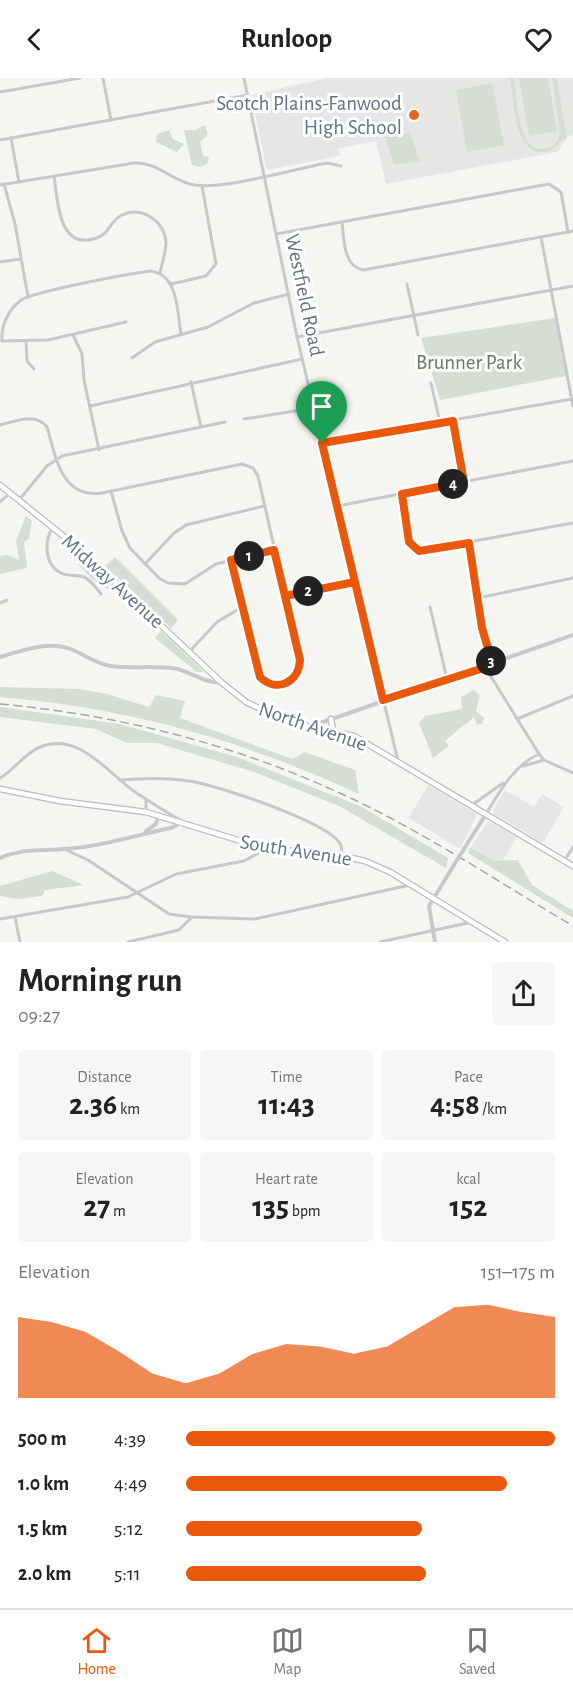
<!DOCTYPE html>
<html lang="en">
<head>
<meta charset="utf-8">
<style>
	:root { --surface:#fff; --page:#f6f6f6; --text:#222; --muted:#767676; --line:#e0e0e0; --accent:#ea580c }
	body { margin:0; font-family:"Alegreya Sans",sans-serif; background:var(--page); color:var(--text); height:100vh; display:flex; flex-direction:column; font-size:22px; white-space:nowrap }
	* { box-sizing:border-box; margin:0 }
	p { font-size:20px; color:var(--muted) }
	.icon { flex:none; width:33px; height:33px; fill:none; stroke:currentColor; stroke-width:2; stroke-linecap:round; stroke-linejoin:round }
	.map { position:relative; height:864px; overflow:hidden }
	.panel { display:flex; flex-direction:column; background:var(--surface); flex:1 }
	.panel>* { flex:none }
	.pin { position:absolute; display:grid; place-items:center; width:51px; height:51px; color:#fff; margin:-62px -26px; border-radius:50% 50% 50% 0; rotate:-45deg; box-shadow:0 0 6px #0007 }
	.pin .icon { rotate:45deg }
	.km { position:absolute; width:30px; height:30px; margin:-15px; border-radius:50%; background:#222; color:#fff; font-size:16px; line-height:30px; text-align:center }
	.round { display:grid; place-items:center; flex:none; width:63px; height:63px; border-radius:6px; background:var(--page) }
	.headline { display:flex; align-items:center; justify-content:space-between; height:102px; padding:0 18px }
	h1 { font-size:33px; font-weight:600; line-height:45px }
	.figures { display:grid; grid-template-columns:repeat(3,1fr); gap:9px; height:102px; padding:6px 18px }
	.figures div { display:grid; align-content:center; border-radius:6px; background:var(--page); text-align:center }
	.figures b { font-size:30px; font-weight:600 }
	.figures small { font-size:16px; font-weight:400 }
	.figures p { font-size:16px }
	.chart { height:168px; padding:12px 18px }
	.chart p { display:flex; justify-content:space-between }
	.chart svg { width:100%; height:108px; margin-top:6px; fill:var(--accent); opacity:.7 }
	ul { padding:0 18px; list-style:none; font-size:20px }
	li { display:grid; grid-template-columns:96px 72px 1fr; align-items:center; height:45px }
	li i { height:15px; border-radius:8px; background:var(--accent) }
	header { display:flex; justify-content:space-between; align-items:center; height:78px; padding:0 18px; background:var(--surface); font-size:27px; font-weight:600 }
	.tabs { display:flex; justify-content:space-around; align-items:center; height:84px; border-top:2px solid var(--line); background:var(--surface); font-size:16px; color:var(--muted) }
	.tabs a { display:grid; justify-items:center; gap:3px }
	.tabs .on { color:var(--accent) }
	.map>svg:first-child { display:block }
</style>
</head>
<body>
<header><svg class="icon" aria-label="back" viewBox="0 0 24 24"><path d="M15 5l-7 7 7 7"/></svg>Runloop<svg class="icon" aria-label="heart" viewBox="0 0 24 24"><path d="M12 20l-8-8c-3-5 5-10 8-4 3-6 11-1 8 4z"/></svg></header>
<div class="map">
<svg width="573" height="864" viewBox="0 0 573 864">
	<rect width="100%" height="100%" fill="#f5f6f2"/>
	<!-- built -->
	<g fill="#e6e7e5">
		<path d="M327,0H573V57L568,58L557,74L386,106L376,63L339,70L340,78L267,92L251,17Z"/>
		<path d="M428,707L477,736L460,771L409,740Z"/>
		<path d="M505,712L534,729L542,716L564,729L543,765L494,736L493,732Z"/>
		<path d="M488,743L517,759L500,787L471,769Z"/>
	</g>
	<!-- green -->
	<g fill="#d6ddd3">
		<path d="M510,0H514C517,18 517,71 542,71C552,71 557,65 560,57L552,0H557L567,61H562C558,68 552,73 544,74C513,76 514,21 510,0Z"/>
		<path d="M519,0H548L557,53L529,58Z"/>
		<path d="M492,5L504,67L467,74L456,12Z"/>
		<path d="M205,47L208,56L200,64L203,78L209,79L207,86L200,89L192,87L184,52H195Z"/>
		<path d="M169,52L173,61L184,66L177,74L156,64L157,56Z"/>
		<path d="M410,55L420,83L394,87L385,59Z"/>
		<path d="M555,240L566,298L440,322L421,260Z"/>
		<path d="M26,438L32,443L29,461L24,464L27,490L0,496V478L8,477L19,482L16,463Z"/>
		<path d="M69,467L118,510L113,515L93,502L65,471Z"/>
		<path d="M115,479L178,542L171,550L105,488Z"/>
		<path d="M161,553L204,594H197L155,560Z"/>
		<path d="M0,609L79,611L107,616L149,629L156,617L185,623L180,640L292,681L305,674L355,692L359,716C242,662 129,630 0,619Z"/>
		<path d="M474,612L480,618L476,633L484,640L482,646L477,647L474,639L445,663L449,668L433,680L419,645L425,638L462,631L461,619Z"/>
		<path d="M0,629L120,646L237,679L362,729L448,780L446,790L339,728L254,694L157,665H127L96,651L0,639Z"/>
		<path d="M470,769L495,783L518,782L532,807L573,833V840L468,775Z"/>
		<path d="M52,793L84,807L45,812L42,818L18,821L0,818V808Z"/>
	</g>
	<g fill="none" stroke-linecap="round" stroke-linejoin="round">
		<defs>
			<g id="secondary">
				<path d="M0,407L82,473L221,604L246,624L288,644L354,658L573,788"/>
				<path d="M331,641L333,652"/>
				<path d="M0,711L60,723L146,734L267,771L334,776L365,783L390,794L505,864"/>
			</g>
		</defs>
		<!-- secondary casing -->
		<use href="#secondary" stroke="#b8bbc0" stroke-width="7"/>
		<!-- minor -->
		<g stroke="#c6c8cc" stroke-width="3">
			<path d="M103,0L111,42"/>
			<path d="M244,0L297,259L398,683"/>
			<path d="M0,14L80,0"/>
			<path d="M11,60L19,104"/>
			<path d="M0,62L248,17"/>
			<path d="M54,98C58,123 58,176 99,159C109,155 111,142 122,137C141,128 164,142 166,164C166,174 162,185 160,195"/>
			<path d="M4,106L15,146L28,219"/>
			<path d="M0,107L134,85C158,84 172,103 194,107C223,112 295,91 327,85L341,88"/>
			<path d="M342,144C344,161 343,188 363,192L573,153"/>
			<path d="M276,156L549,106L561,114L568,154"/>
			<path d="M541,159L573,328"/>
			<path d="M0,184L21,181"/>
			<path d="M171,206L206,198L216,186L202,108"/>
			<path d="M407,206L418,257"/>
			<path d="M73,257L82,276L84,302L99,372"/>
			<path d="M297,259L573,208"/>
			<path d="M2,263C1,247 8,232 21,222C36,213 128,196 150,193C179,196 177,234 181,256"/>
			<path d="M2,263L48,262L126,244"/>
			<path d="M26,263L27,283L34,291"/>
			<path d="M132,280L155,264L208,249L254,225L289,216"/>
			<path d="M191,304L201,349"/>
			<path d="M431,305L440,344"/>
			<path d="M90,328L302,281"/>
			<path d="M244,341L314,330"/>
			<path d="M453,343L464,403"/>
			<path d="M0,347C16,343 36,334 47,349C56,379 61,421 102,415L242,386L253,390L258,398L300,583C299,600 288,609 271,607L257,595L231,482"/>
			<path d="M322,365L572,321"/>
			<path d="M111,413L122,453L130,470L159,500L168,505L185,506L216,486L274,472"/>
			<path d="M401,415L409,464L419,473L573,445"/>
			<path d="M19,422L47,388L62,378L225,344"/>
			<path d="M0,424L10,415"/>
			<path d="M337,428L573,383"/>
			<path d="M53,449C44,462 44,487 61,495C68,499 76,496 84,499C91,502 96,510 101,516"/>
			<path d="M469,465L482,550L493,587"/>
			<path d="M145,486L174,455L186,447L264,428"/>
			<path d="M285,518L355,504"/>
			<path d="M478,520L573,500"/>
			<path d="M0,525L7,522"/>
			<path d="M430,529L447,601"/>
			<path d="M189,574L217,544L242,529"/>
			<path d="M485,589L539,676L544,682L573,695"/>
			<path d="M517,641L573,618"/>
			<path d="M523,688L544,682"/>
			<path d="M0,700C14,692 25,675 40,669C78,653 107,694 135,714C150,724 166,734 182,743"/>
			<path d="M120,702C143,700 166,699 189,703C217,707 324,743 339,764C342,768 342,772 342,777"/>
			<path d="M146,722V734"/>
			<path d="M472,727L503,705"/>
			<path d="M486,736C500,713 513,688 539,676"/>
			<path d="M66,772L88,782L169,836L191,839L255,841L410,807"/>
			<path d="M564,783L573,769"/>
			<path d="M15,839L20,864"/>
			<path d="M0,841L128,819L176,796L244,783L266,771"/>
			<path d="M128,864L179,852L191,840"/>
			<path d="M380,864L472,844"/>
		</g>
		<!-- tertiary -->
		<g stroke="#c6c8cc" stroke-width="4">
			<path d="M0,579C24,572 48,562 73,572C85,577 97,586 111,588C133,591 155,587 177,591C191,594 206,606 221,604"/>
			<path d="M312,648L573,557"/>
			<path d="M146,753L156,746L159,736"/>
			<path d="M464,771L486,736"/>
			<path d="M0,780C23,770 41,773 64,771C100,769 136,757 171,750L182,744"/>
			<path d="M435,864L429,828L454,787"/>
		</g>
		<!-- secondary -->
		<use href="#secondary" stroke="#fff" stroke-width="4.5"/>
		<!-- rail -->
		<path stroke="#a3a8af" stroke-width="1.5" stroke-dasharray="9 4.5" stroke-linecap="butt" d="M0,626C131,638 256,672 373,731C442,766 507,809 573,848"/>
		<!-- tertiary-bridge -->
		<path stroke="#c6c8cc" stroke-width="4" d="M454,787L464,771"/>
	</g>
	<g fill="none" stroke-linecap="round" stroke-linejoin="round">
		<defs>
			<path id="route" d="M322,365L355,504L285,518L274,472L231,482L260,599C276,615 299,605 300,582L285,518L355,504L383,622L493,587L482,550L469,465L419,473L409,464L402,416L464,404L453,343L322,365"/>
		</defs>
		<!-- route casing -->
		<use href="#route" stroke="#fff" stroke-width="12"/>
		<!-- route -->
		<use href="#route" stroke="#ea580c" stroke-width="8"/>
	</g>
	<!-- markers -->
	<circle fill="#e76521" stroke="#fff" stroke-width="2" cx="414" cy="37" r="6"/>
	<g text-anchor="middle" stroke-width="6" stroke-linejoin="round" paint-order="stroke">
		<!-- poi labels -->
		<g font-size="21" fill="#647284" stroke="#fff" text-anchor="end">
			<text x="402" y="32">Scotch Plains-Fanwood<tspan x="402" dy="24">High School</tspan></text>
		</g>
		<!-- street labels -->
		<g font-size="21" fill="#647284" stroke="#fff">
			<text transform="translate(305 217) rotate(78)" y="7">Westfield Road</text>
			<text transform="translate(113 503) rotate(42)" y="7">Midway Avenue</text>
			<text transform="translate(313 648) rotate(19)" y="7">North Avenue</text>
			<text transform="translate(296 772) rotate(9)" y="7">South Avenue</text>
		</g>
		<!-- park labels -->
		<g font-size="21" fill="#657b63" stroke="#fff">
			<text x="469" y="291">Brunner Park</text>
		</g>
	</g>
</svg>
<div class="pin" style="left:322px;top:365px;background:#1e9e55"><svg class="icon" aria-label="arrive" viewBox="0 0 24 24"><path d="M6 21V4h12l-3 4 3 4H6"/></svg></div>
<b class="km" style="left:249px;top:478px">1</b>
<b class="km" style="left:308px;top:513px">2</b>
<b class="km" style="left:491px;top:583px">3</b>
<b class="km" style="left:453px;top:406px">4</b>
</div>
<section class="panel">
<div class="headline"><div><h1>Morning run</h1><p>09:27</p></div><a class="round"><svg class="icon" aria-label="share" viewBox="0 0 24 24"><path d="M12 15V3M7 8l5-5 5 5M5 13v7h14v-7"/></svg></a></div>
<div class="figures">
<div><p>Distance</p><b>2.36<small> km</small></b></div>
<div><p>Time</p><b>11:43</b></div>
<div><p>Pace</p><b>4:58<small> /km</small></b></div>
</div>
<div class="figures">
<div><p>Elevation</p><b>27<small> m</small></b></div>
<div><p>Heart rate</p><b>135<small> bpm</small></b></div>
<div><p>kcal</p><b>152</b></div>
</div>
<div class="chart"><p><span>Elevation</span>151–175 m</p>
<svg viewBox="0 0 160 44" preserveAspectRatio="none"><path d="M0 44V11L10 13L20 17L30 25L40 34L50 38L60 34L70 26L80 22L90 23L100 26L110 23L120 15L130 7L140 6L150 9L160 11V44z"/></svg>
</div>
<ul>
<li><b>500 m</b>4:39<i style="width:100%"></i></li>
<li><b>1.0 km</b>4:49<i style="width:87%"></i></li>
<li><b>1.5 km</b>5:12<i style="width:64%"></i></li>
<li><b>2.0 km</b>5:11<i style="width:65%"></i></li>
</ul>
</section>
<nav class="tabs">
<a class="on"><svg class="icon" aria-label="home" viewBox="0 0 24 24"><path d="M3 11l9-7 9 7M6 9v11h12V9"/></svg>Home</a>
<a><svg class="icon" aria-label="map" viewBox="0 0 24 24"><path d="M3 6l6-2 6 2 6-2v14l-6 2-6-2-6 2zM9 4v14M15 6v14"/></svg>Map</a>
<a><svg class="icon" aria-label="saved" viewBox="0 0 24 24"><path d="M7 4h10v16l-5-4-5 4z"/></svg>Saved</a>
</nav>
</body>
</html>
